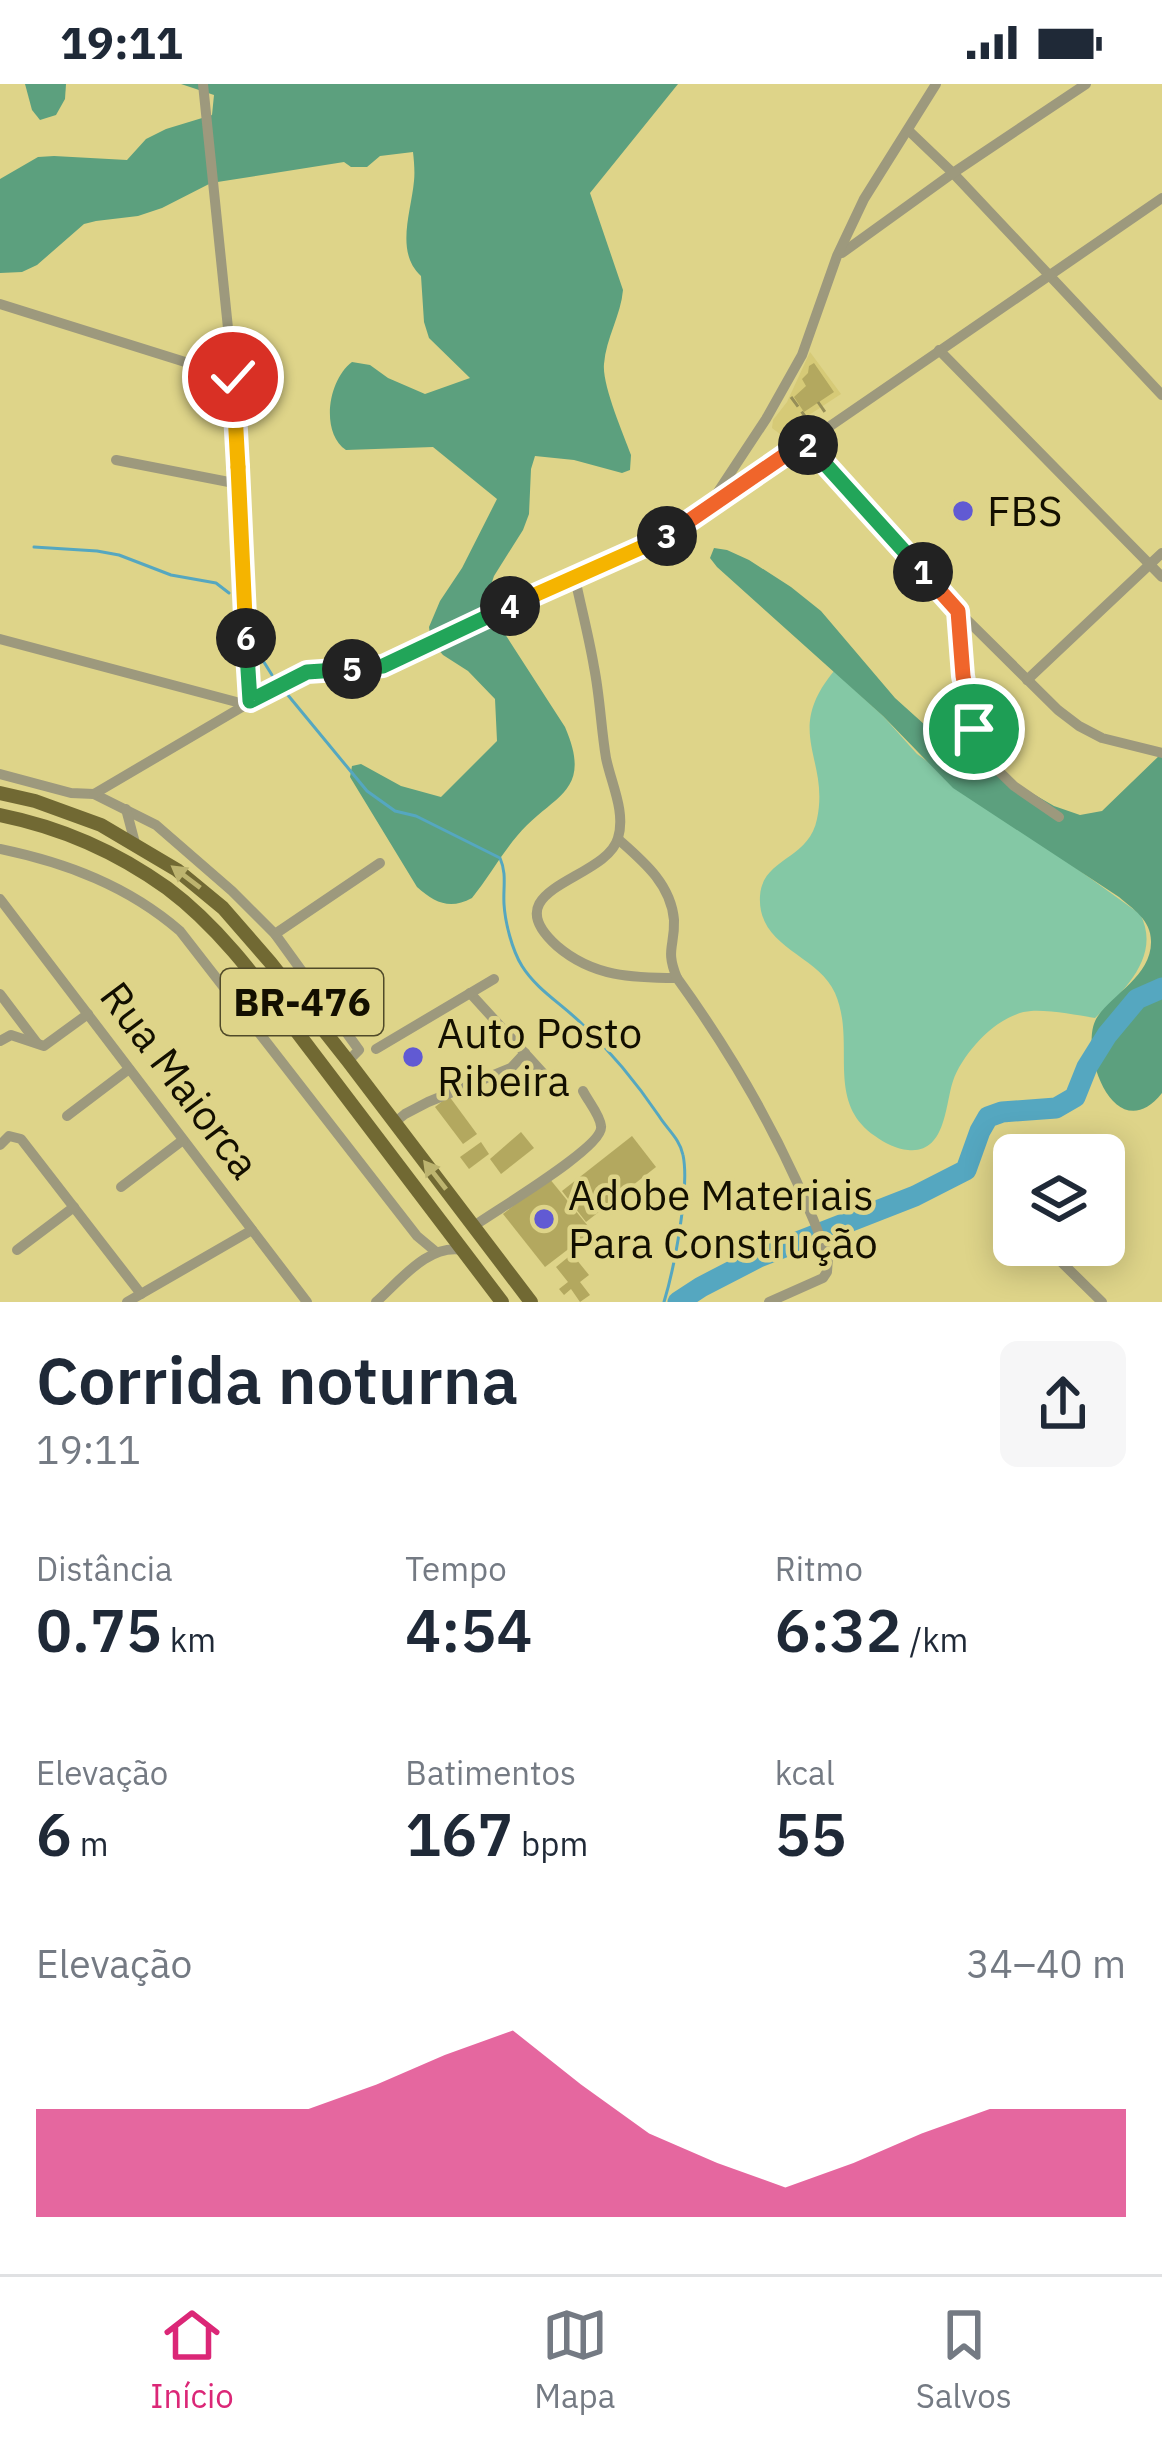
<!DOCTYPE html>
<html lang="pt">
<head>
<meta charset="utf-8">
<style>
	:root { --surface:#fff; --page:#f6f6f7; --text:#1f2937; --muted:#747a83; --line:#e0e1e3; --accent:#db2777 }
	body { margin:0; font-family:"IBM Plex Sans",sans-serif; background:var(--page); color:var(--text); height:100vh; display:flex; flex-direction:column; font-size:45px; white-space:nowrap }
	* { box-sizing:border-box; margin:0 }
	p { font-size:39px; color:var(--muted) }
	.icon { flex:none; width:66px; height:66px; fill:none; stroke:currentColor; stroke-width:2; stroke-linecap:round; stroke-linejoin:round }
	.map { position:relative; height:1218px; overflow:hidden }
	.drawer { display:flex; flex-direction:column; background:var(--surface); flex:1 }
	.drawer>* { flex:none }
	.controls { position:absolute; left:993px; top:1050px; display:grid; gap:24px }
	.controls a { display:grid; place-items:center; width:132px; height:132px; border-radius:18px; background:var(--surface); box-shadow:0 6px 30px #0003; font-size:60px }
	.pin { position:absolute; display:grid; place-items:center; width:102px; height:102px; color:#fff; margin:-51px; border:6px solid #fff; border-radius:50%; box-shadow:0 3px 12px #0007 }
	.km { position:absolute; width:60px; height:60px; margin:-30px; border-radius:50%; background:#222; color:#fff; font-size:33px; line-height:60px; text-align:center }
	.round { display:grid; place-items:center; flex:none; width:126px; height:126px; border-radius:18px; background:var(--page) }
	.headline { display:flex; align-items:center; justify-content:space-between; height:204px; padding:0 36px }
	h1 { font-size:66px; font-weight:600; line-height:90px }
	.metrics { display:grid; grid-template-columns:repeat(3,1fr); gap:18px; height:204px; padding:12px 36px }
	.metrics div { display:grid; align-content:center }
	.metrics b { font-size:60px; font-weight:600 }
	.metrics small { font-size:33px; font-weight:400 }
	.metrics p { font-size:33px }
	.chart { height:336px; padding:24px 36px }
	.chart p { display:flex; justify-content:space-between }
	.chart svg { width:100%; height:216px; margin-top:12px; fill:var(--accent); opacity:.7 }
	.status { display:flex; justify-content:space-between; align-items:center; height:84px; padding:0 60px; background:var(--surface); direction:ltr }
	.status svg { height:33px; fill:currentColor }
	.tabs { display:flex; justify-content:space-around; align-items:center; height:168px; border-top:3px solid var(--line); background:var(--surface); font-size:33px; color:var(--muted) }
	.tabs a { display:grid; justify-items:center; gap:6px }
	.tabs .active { color:var(--accent) }
	.map>svg:first-child { display:block }
</style>
</head>
<body>
<div class="status"><b>19:11</b><svg viewBox="0 0 49 12"><path d="M0 12V9h3v3zM5 12V6h3v6zM10 12V3h3v9zM15 12V0h3v12zM26 1h20v11H26zM47 4h2v5h-2z"/></svg></div>
<div class="map">
<svg width="1162" height="1218" viewBox="0 0 1162 1218">
	<rect width="100%" height="100%" fill="#ded489"/>
	<!-- built -->
	<path fill="#d6ca77" d="M810,268L841,310L780,350L772,344L773,336L787,318Z"/>
	<!-- green -->
	<path fill="#84c8a5" d="M834,587L883,632L917,670L1140,830C1162,871 1124,908 1095,934C1075,931 1052,926 1031,927C999,929 963,968 953,997C945,1021 946,1070 908,1066C897,1065 884,1059 875,1052C824,1017 857,959 835,909C818,870 757,864 760,812C762,774 809,776 817,735C830,674 783,649 834,587Z"/>
	<!-- forest -->
	<g fill="#5ca07e">
		<path d="M25,0H66L65,15L56,31L40,36L32,26Z"/>
		<path d="M181,0H678L590,109L623,206C621,231 606,254 604,280C602,301 623,349 631,371L630,386L622,389L574,376L535,372L531,385L529,430L523,446L494,492L485,519L565,643C594,710 552,710 517,752C501,771 488,794 472,814C450,826 435,819 417,803L350,693L352,682L361,680L401,702L441,713L497,657L495,615L468,587L443,571L431,557L429,543L440,517L462,484L497,415L433,363L346,366C320,348 328,296 352,278L370,281L388,294L425,310L470,294L429,254L424,238L421,192C395,168 411,129 414,97C415,88 414,77 413,68L380,72L367,83H351L344,78L211,99L162,124L138,132L96,137L84,140L37,181L22,188L0,189V95L38,73L54,72L127,76L146,55L166,45L212,31L214,11Z"/>
		<path d="M714,464L727,466L749,476L791,503L821,527L895,614L945,659L1054,722L1080,731L1102,727L1162,669V1009C1114,1069 1076,961 1098,932C1113,910 1152,891 1151,857C1151,836 1133,825 1119,813L953,704L883,632L717,483L710,474Z"/>
	</g>
	<g fill="none" stroke-linecap="round" stroke-linejoin="round">
		<!-- stream -->
		<g stroke="#55a7c0" stroke-width="3">
			<path d="M34,463L97,467L119,471L171,491L216,499L229,509"/>
			<path d="M262,575L272,591"/>
			<path d="M287,610L367,707L395,727L416,732L500,774C507,790 503,803 504,820C505,838 512,866 522,882C537,906 562,920 582,940C611,968 636,998 659,1032C667,1045 680,1055 683,1071C690,1104 674,1185 664,1218"/>
		</g>
		<!-- river -->
		<path stroke="#55a7c0" stroke-width="21" d="M678,1218L701,1203L759,1173L915,1112L966,1086L980,1047L988,1033L1002,1028L1056,1024L1075,1013L1087,983L1107,951L1137,915L1162,904"/>
	</g>
	<!-- building -->
	<g fill="#b3a85f">
		<path d="M814,279L834,308L804,328L794,313L806,302L802,295L808,289L809,282Z"/>
		<path d="M449,1012L477,1050L463,1060L435,1023Z"/>
		<path d="M521,1048L534,1064L501,1090L490,1075Z"/>
		<path d="M632,1052L656,1083L586,1138L562,1107Z"/>
		<path d="M481,1058L489,1070L469,1085L460,1073Z"/>
		<path d="M549,1094L592,1147L545,1183L503,1130Z"/>
		<path d="M572,1170L589,1191L580,1198L590,1211L580,1218L571,1205L564,1211L559,1205L568,1198L556,1183Z"/>
	</g>
	<g fill="none" stroke-linecap="round" stroke-linejoin="round">
		<!-- path -->
		<g stroke="#968e58" stroke-width="3" stroke-dasharray="12 6" stroke-linecap="butt">
			<path d="M791,313L810,339"/>
			<path d="M818,318L827,331"/>
		</g>
		<!-- minor -->
		<g stroke="#9d997d" stroke-width="10">
			<path d="M203,0L233,293L250,617"/>
			<path d="M908,46L953,89L1162,311"/>
			<path d="M842,169L953,89L1086,0"/>
			<path d="M0,220L233,293"/>
			<path d="M939,266L1162,493"/>
			<path d="M804,358L958,527L1058,626L1079,642L1102,654L1162,669"/>
			<path d="M116,376L239,400"/>
			<path d="M708,423L766,335L802,271L837,172L864,115L936,0"/>
			<path d="M575,494C581,523 589,553 594,583C600,613 601,644 606,674C611,699 626,728 618,754C606,797 491,803 557,862C593,893 633,894 677,894C740,981 791,1073 828,1173L827,1188L823,1194L769,1218"/>
			<path d="M958,527L963,592L980,669L1014,702L1059,733"/>
			<path d="M0,555L244,620"/>
			<path d="M1027,596L1162,469"/>
			<path d="M0,690L71,709L94,710L156,741L232,807L275,850L359,966L348,977"/>
			<path d="M94,710L298,590L316,586L383,582L455,546L676,448L1162,114"/>
			<path d="M126,725L135,759"/>
			<path d="M618,755C643,777 671,800 674,836C675,863 665,865 677,894"/>
			<path d="M0,765C67,779 128,802 180,847L417,1152L435,1167"/>
			<path d="M0,815L307,1218"/>
			<path d="M275,850L380,779"/>
			<path d="M470,909L543,989"/>
			<path d="M0,910L37,959"/>
			<path d="M0,957L11,951L44,962L88,930"/>
			<path d="M376,965L494,895"/>
			<path d="M67,1032L129,985"/>
			<path d="M394,1039L405,1030L428,1018L511,984L525,969"/>
			<path d="M0,1061L9,1052L21,1055L141,1210"/>
			<path d="M121,1103L183,1056"/>
			<path d="M1010,1124L1014,1129"/>
			<path d="M474,1142C494,1127 605,1063 601,1042C600,1031 588,1017 583,1007"/>
			<path d="M1044,1161L1102,1218"/>
			<path d="M17,1166L74,1123"/>
			<path d="M127,1218L252,1146"/>
			<path d="M376,1218C400,1197 428,1159 463,1166"/>
		</g>
		<!-- major -->
		<g stroke="#716933" stroke-width="14">
			<path d="M0,709L35,717L101,741L177,786L223,824L270,878L348,977L531,1218"/>
			<path d="M0,731C60,743 117,768 167,804C226,848 269,912 313,969C376,1052 439,1135 502,1218"/>
		</g>
	</g>
	<!-- one-way arrows -->
	<defs><path id="oneway-solid" d="M-6-.8H1V-3.2L6.5 0L1 3.2V.8H-6Z" transform="scale(3)"/></defs>
	<g fill="#bdb46f">
		<use href="#oneway-solid" transform="translate(186 793) rotate(-143)"/>
		<use href="#oneway-solid" transform="translate(435 1091) rotate(-128)"/>
	</g>
	<g fill="none" stroke-linecap="round" stroke-linejoin="round">
		<defs>
			<path id="split-1" d="M923,488L958,527L963,592L974,645"/>
			<path id="split-2" d="M808,361L923,488"/>
			<path id="split-3" d="M667,452L804,358L808,361"/>
			<path id="split-4" d="M510,522L667,452"/>
			<path id="split-5" d="M352,585L383,582L510,522"/>
			<path id="split-6" d="M246,554L250,617L307,588L352,585"/>
			<path id="split-7" d="M238,383L246,554"/>
			<path id="split-8" d="M233,293L238,383"/>
		</defs>
		<!-- split-1 casing -->
		<use href="#split-1" stroke="#fff" stroke-width="24"/>
		<!-- split-2 casing -->
		<use href="#split-2" stroke="#fff" stroke-width="24"/>
		<!-- split-3 casing -->
		<use href="#split-3" stroke="#fff" stroke-width="24"/>
		<!-- split-4 casing -->
		<use href="#split-4" stroke="#fff" stroke-width="24"/>
		<!-- split-5 casing -->
		<use href="#split-5" stroke="#fff" stroke-width="24"/>
		<!-- split-6 casing -->
		<use href="#split-6" stroke="#fff" stroke-width="24"/>
		<!-- split-7 casing -->
		<use href="#split-7" stroke="#fff" stroke-width="24"/>
		<!-- split-8 casing -->
		<use href="#split-8" stroke="#fff" stroke-width="24"/>
		<!-- split-1 -->
		<use href="#split-1" stroke="#f0652b" stroke-width="15"/>
		<!-- split-2 -->
		<use href="#split-2" stroke="#22a559" stroke-width="15"/>
		<!-- split-3 -->
		<use href="#split-3" stroke="#f0652b" stroke-width="15"/>
		<!-- split-4 -->
		<use href="#split-4" stroke="#f5b400" stroke-width="15"/>
		<!-- split-5 -->
		<use href="#split-5" stroke="#22a559" stroke-width="15"/>
		<!-- split-6 -->
		<use href="#split-6" stroke="#22a559" stroke-width="15"/>
		<!-- split-7 -->
		<use href="#split-7" stroke="#f5b400" stroke-width="15"/>
		<!-- split-8 -->
		<use href="#split-8" stroke="#f5b400" stroke-width="15"/>
	</g>
	<!-- markers -->
	<g fill="#615ad3" stroke="#ded489" stroke-width="4.5">
		<circle cx="963" cy="427" r="12"/>
		<circle cx="413" cy="973" r="12"/>
		<circle cx="544" cy="1135" r="12"/>
	</g>
	<g text-anchor="middle" stroke-width="9" stroke-linejoin="round" paint-order="stroke">
		<!-- shield labels -->
		<rect fill="#ded489" stroke="#504a29" stroke-width="3" x="221" y="885" width="162" height="66" rx="9"/>
		<g font-size="39" font-weight="bold" fill="#130f00">
			<text x="302" y="932">BR-476</text>
		</g>
		<!-- poi labels -->
		<g font-size="42" fill="#130f00" stroke="#ded489" text-anchor="start">
			<text x="987" y="442">FBS</text>
			<text x="437" y="964">Auto Posto<tspan x="437" dy="48">Ribeira</tspan></text>
			<text x="568" y="1126">Adobe Materiais<tspan x="568" dy="48">Para Construção</tspan></text>
		</g>
		<!-- street labels -->
		<g font-size="42" fill="#130f00" stroke="#ded489">
			<text transform="translate(180 996) rotate(53)" y="15">Rua Maiorca</text>
		</g>
	</g>
</svg>
<div class="controls">
<a><svg class="icon" aria-label="layers" viewBox="0 0 24 24"><path d="M12 4l9 5-9 5-9-5zM3 14l9 5 9-5"/></svg></a>
</div>
<div class="pin" style="left:974px;top:645px;background:#1e9e55"><svg class="icon" aria-label="arrive" viewBox="0 0 24 24"><path d="M6 21V4h12l-3 4 3 4H6"/></svg></div>
<div class="pin" style="left:233px;top:293px;background:#d93025"><svg class="icon" aria-label="check" viewBox="0 0 24 24"><path d="M5 12l5 5 9-10"/></svg></div>
<b class="km" style="left:923px;top:488px">1</b>
<b class="km" style="left:808px;top:361px">2</b>
<b class="km" style="left:667px;top:452px">3</b>
<b class="km" style="left:510px;top:522px">4</b>
<b class="km" style="left:352px;top:585px">5</b>
<b class="km" style="left:246px;top:554px">6</b>
</div>
<section class="drawer">
<div class="headline"><div><h1>Corrida noturna</h1><p>19:11</p></div><a class="round"><svg class="icon" aria-label="share" viewBox="0 0 24 24"><path d="M12 15V3M7 8l5-5 5 5M5 13v7h14v-7"/></svg></a></div>
<div class="metrics">
<div><p>Distância</p><b>0.75<small> km</small></b></div>
<div><p>Tempo</p><b>4:54</b></div>
<div><p>Ritmo</p><b>6:32<small> /km</small></b></div>
</div>
<div class="metrics">
<div><p>Elevação</p><b>6<small> m</small></b></div>
<div><p>Batimentos</p><b>167<small> bpm</small></b></div>
<div><p>kcal</p><b>55</b></div>
</div>
<div class="chart"><p><span>Elevação</span>34–40 m</p>
<svg viewBox="0 0 160 44" preserveAspectRatio="none"><path d="M0 44V22L10 22L20 22L30 22L40 22L50 17L60 11L70 6L80 17L90 27L100 33L110 38L120 33L130 27L140 22L150 22L160 22V44z"/></svg>
</div>
</section>
<nav class="tabs">
<a class="active"><svg class="icon" aria-label="home" viewBox="0 0 24 24"><path d="M3 11l9-7 9 7M6 9v11h12V9"/></svg>Início</a>
<a><svg class="icon" aria-label="map" viewBox="0 0 24 24"><path d="M3 6l6-2 6 2 6-2v14l-6 2-6-2-6 2zM9 4v14M15 6v14"/></svg>Mapa</a>
<a><svg class="icon" aria-label="saved" viewBox="0 0 24 24"><path d="M7 4h10v16l-5-4-5 4z"/></svg>Salvos</a>
</nav>
</body>
</html>
